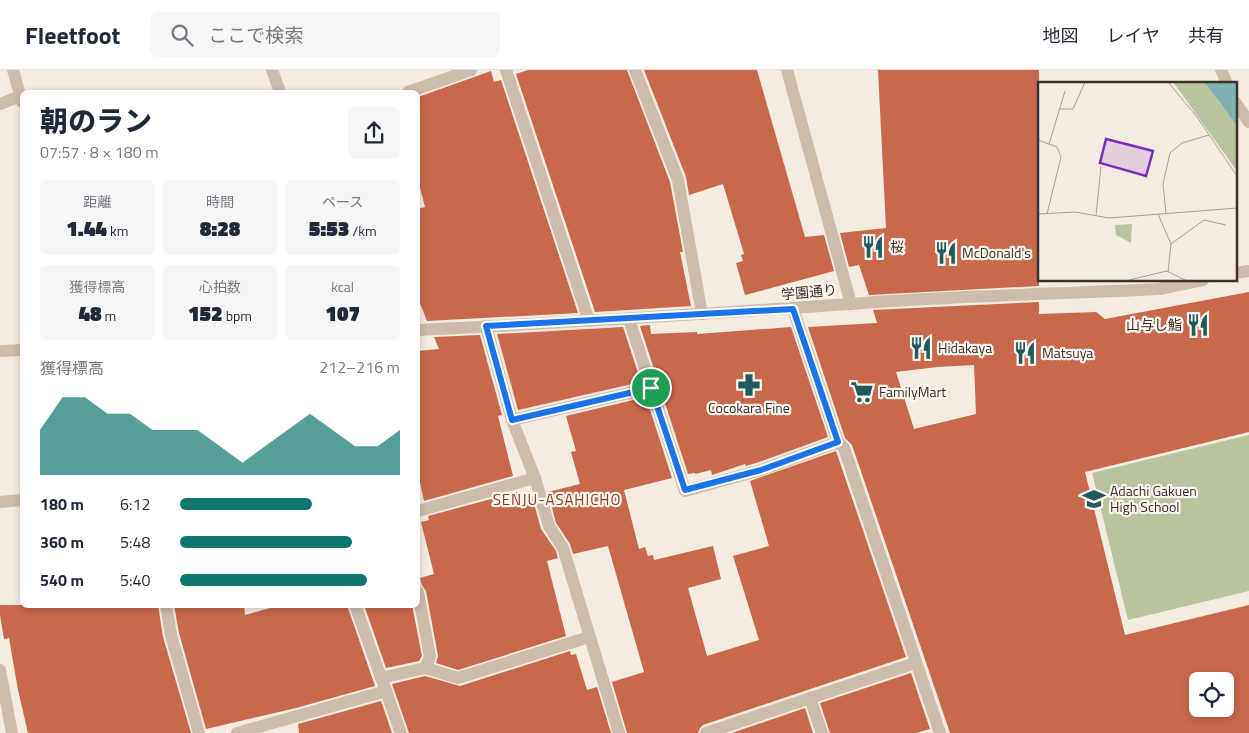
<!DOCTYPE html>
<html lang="ja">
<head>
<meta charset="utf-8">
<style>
	:root { --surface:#fff; --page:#f6f6f7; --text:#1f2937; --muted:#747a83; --line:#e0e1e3; --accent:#0f766e }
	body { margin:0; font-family:"Titillium Web","Noto Sans JP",sans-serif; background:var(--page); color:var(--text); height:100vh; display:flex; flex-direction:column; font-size:19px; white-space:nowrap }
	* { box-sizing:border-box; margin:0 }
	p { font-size:16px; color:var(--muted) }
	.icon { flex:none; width:28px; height:28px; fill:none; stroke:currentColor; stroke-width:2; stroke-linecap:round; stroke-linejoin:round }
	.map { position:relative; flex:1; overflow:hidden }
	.details { position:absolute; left:20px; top:20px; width:400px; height:518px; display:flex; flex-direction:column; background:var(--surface); border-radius:8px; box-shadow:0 2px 8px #0003 }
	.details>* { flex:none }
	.fabs { position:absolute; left:1189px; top:602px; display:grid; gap:10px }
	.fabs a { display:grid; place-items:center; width:45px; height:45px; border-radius:8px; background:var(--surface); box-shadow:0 2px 8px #0003; font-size:25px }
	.pin { position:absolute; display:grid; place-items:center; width:42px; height:42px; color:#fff; margin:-21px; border:2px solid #fff; border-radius:50%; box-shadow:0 1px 5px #0007 }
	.round { display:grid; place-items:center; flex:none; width:52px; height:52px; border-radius:8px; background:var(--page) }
	.overview { display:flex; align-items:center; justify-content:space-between; height:85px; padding:0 20px }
	h1 { font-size:28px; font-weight:800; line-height:38px }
	.figures { display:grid; grid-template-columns:repeat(3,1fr); gap:8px; height:85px; padding:5px 20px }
	.figures div { display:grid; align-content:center; border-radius:8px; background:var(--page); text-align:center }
	.figures b { font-size:21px; font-weight:800 }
	.figures small { font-size:14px; font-weight:400 }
	.figures p { font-size:14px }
	.chart { height:140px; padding:10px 20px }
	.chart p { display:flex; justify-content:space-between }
	.chart svg { width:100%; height:90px; margin-top:5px; fill:var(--accent); opacity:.7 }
	ul { padding:0 20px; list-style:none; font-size:16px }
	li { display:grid; grid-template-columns:80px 60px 1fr; align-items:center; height:38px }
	li i { height:12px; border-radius:6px; background:var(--accent) }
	header { display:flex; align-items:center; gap:30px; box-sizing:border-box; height:70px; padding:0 25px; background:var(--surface); border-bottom:1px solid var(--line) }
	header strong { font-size:24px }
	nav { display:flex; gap:28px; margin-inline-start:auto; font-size:18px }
	.search { width:350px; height:45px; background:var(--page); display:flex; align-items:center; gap:12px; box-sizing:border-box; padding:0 18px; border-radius:8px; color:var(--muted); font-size:19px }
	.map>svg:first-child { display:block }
</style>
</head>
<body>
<header>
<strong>Fleetfoot</strong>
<div class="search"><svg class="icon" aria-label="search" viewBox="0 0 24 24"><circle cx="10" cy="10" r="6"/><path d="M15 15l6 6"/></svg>ここで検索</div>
<nav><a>地図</a><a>レイヤ</a><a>共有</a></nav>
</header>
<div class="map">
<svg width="1249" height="663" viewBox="0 0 1249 663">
	<rect width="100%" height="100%" fill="#f4ebe1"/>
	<!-- green -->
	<path fill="#b8c4a0" d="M1249,365V521L1128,550L1092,403Z"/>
	<!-- building -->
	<g fill="#c8694b" fill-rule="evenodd">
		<path d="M528,0H627L670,112L683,182H680L691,236L595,242L516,4Z"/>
		<path d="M644,0H757L805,167L824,165L834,201L745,225L736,193L743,191L741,185L744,184L723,114L689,125L686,107Z"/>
		<path d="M878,0H1039V216L869,225L859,195L849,197L840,163L886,158Z"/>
		<path d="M491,1L494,12L501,10L578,243L427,251L418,228V139L425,137L418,110V27Z"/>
		<path d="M1249,222V362L1085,402L1125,565L1249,535V663H950L852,375L845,368L808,257L877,253L873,240L1039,232V244L1096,242L1105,249ZM974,295L976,344L914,359L896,302L937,297ZM1198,611H1225V639H1198Z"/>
		<path d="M650,255L651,264L697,262V264L791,257L828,367L759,392L746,396L745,394L712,405L711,400L695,404V403L688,404L640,256Z"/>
		<path d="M623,257L641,312L518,340L497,264Z"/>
		<path d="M480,265L502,345L498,346L513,406L424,431L418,403V281L439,279L434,267Z"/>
		<path d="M646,327L672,408L624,420L639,479L645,477L648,486L653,485L654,490L713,476L721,509L688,518L707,586L759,570L733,486L769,476L750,411L836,381L906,587L703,655L700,658L698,663H627L612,612L644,602L608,476L573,484L570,474L556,453L548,422L580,414L571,382L576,381L566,346Z"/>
		<path d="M517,422L518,426L524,425L525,428L532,426L541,459L556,481L558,488L547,491L566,566L458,600L436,593L438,586L426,521L422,515L420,508L434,504L421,452L429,450L428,446Z"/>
		<path d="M0,535H158L163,567L191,663H28L18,620L9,568L4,569L0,545Z"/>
		<path d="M174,535H244L245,545L281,535H347L375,616L296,638L206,659L179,563Z"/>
		<path d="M364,535H412L422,586L419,591L386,598Z"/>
		<path d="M570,581L571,585L576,584L587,620L597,617L611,663H409L392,614L425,606L460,616Z"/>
		<path d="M911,603L930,659L916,663H830L820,633Z"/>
		<path d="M381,631L392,663H299L298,654Z"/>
		<path d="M805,638L813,663H732Z"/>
	</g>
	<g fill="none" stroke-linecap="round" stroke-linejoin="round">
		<!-- lane -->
		<g stroke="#cdbbac" stroke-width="12">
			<path d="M13,0L22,32"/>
			<path d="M272,0L280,22"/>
			<path d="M506,0L589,251"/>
			<path d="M635,0L678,110L702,244"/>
			<path d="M1221,0L1227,14"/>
			<path d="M408,22L471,0"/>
			<path d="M1235,32L1249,52"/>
			<path d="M0,34L21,26"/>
			<path d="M629,249L685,421L761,400L838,372"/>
			<path d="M486,256L512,350L535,408L549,456L563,478L619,663"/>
			<path d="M512,350L651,318"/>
			<path d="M0,432L22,430"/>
			<path d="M418,441L535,408"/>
			<path d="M418,522L430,587L425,598"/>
			<path d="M166,535L171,565L199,663"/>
			<path d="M381,608L425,598L458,608L589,567"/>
			<path d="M810,628L822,663"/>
			<path d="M237,663L386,621"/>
			<path d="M706,663L915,593"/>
		</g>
		<!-- street -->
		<g stroke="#cdbbac" stroke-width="12">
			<path d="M787,0L851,234"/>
			<path d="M1235,203L1249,201"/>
			<path d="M793,239L838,372L844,378L940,663"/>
			<path d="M418,260C562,253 706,244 850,234C953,226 1056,224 1159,219L1203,210"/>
			<path d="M0,281L22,280"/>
			<path d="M355,535L401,663"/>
			<path d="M0,600L12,663"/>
		</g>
	</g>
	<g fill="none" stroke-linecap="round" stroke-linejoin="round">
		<defs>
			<path id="route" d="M793,239L838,372L761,400L685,420L651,318L512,350L486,256Z"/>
		</defs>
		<!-- route casing -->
		<use href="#route" stroke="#fff" stroke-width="10"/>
		<!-- route -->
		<use href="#route" stroke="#1a73e8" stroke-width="6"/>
	</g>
	<!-- icons -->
	<defs>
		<symbol id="restaurant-bare" viewBox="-9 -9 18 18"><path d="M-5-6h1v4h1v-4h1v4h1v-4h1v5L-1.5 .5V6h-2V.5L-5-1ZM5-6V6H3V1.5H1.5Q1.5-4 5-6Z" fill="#1f5a5e" stroke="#fbf5ee" stroke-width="2.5" paint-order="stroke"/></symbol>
		<symbol id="pharmacy-bare" viewBox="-9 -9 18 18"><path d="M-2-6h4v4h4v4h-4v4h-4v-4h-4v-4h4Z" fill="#1f5a5e" stroke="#fbf5ee" stroke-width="2.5" paint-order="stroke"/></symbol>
		<symbol id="supermarket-bare" viewBox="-9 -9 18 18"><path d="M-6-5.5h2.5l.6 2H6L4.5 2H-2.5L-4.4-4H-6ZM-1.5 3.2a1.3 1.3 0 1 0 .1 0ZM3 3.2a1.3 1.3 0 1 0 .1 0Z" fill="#1f5a5e" stroke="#fbf5ee" stroke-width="2.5" paint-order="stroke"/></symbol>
		<symbol id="school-bare" viewBox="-9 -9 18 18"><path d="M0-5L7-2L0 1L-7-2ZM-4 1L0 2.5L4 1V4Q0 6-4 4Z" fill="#1f5a5e" stroke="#fbf5ee" stroke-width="2.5" paint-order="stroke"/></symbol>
	</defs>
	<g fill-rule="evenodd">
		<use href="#restaurant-bare" x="857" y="161" width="32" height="32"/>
		<use href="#restaurant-bare" x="930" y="167" width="32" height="32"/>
		<use href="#restaurant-bare" x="1182" y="239" width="32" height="32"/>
		<use href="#restaurant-bare" x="905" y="262" width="32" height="32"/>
		<use href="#restaurant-bare" x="1009" y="267" width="32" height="32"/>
		<use href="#pharmacy-bare" x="733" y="299" width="32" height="32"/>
		<use href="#supermarket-bare" x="846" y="306" width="32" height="32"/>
		<use href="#school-bare" x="1078" y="413" width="32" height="32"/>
	</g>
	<g text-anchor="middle" stroke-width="4.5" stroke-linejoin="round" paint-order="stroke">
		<!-- poi labels -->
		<g font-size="14" fill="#3b302b" stroke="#fbf5ee" text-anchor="start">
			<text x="890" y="182">桜</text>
			<text x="962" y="188">McDonald's</text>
			<text x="1182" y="260" text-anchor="end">山与し鮨</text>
			<text x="938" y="283">Hidakaya</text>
			<text x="1042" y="288">Matsuya</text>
			<text x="879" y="327">FamilyMart</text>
			<text x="749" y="343" text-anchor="middle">Cocokara Fine</text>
			<text x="1110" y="426">Adachi Gakuen<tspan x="1110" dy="16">High School</tspan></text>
		</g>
		<!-- street labels -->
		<g font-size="14" fill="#3b302b" stroke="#fbf5ee">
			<text transform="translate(809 222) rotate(-5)" y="5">学園通り</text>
		</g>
		<!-- neighbourhood labels -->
		<g font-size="15" letter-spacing="1" fill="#8c3b22" stroke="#fbf5ee">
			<text x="557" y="435">SENJU-ASAHICHO</text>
		</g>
	</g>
	<!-- overview -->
	<g transform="translate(1038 12)">
		<rect width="199" height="199" fill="#f4ebe1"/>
		<path d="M135,0H166L192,34L199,44V89ZM94,142L93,161L78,153L77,143Z" fill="#b8c4a0"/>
		<path d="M166,0H199V44L183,22Z" fill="#7fb0b2"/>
		<path fill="none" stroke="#aaa098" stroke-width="1" d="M130,0L159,35L199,94M22,27H35L47,0M0,58L19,65L23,75L9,132M11,62L27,9M128,131L125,102L132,71L144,61L171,53M0,132L37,130L71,136L199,126M120,132L133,162L130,190M58,134L63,84M133,162L166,138L188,143M91,198L129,189L147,198"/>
		<path fill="#7b2cbf" fill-opacity="0.15" stroke="#7b2cbf" stroke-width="2.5" d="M68,57L115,69L108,94L62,81Z"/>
		<rect width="199" height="199" fill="none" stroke="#3b302b" stroke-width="2.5"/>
	</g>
</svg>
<div class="fabs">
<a><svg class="icon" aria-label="locate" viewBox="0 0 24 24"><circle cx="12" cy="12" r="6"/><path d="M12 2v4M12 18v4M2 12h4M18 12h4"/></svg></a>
</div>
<div class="pin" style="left:651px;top:318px;background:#1e9e55"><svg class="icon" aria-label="arrive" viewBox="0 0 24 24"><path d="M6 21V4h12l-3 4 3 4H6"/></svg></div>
<section class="details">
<div class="overview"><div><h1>朝のラン</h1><p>07:57 · 8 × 180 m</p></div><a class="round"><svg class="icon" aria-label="share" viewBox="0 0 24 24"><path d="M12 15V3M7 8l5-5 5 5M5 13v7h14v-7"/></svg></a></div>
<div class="figures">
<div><p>距離</p><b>1.44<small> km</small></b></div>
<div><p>時間</p><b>8:28</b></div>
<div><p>ペース</p><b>5:53<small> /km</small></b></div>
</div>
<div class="figures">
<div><p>獲得標高</p><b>48<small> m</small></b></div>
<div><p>心拍数</p><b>152<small> bpm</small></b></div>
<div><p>kcal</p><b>107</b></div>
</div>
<div class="chart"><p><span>獲得標高</span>212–216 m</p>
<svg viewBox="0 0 160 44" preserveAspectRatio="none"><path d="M0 44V22L10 6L20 6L30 14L40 14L50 22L60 22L70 22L80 30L90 38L100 30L110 22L120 14L130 22L140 30L150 30L160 22V44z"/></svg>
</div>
<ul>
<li><b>180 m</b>6:12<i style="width:60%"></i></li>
<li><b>360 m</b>5:48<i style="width:78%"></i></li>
<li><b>540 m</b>5:40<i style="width:85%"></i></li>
</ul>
</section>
</div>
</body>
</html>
